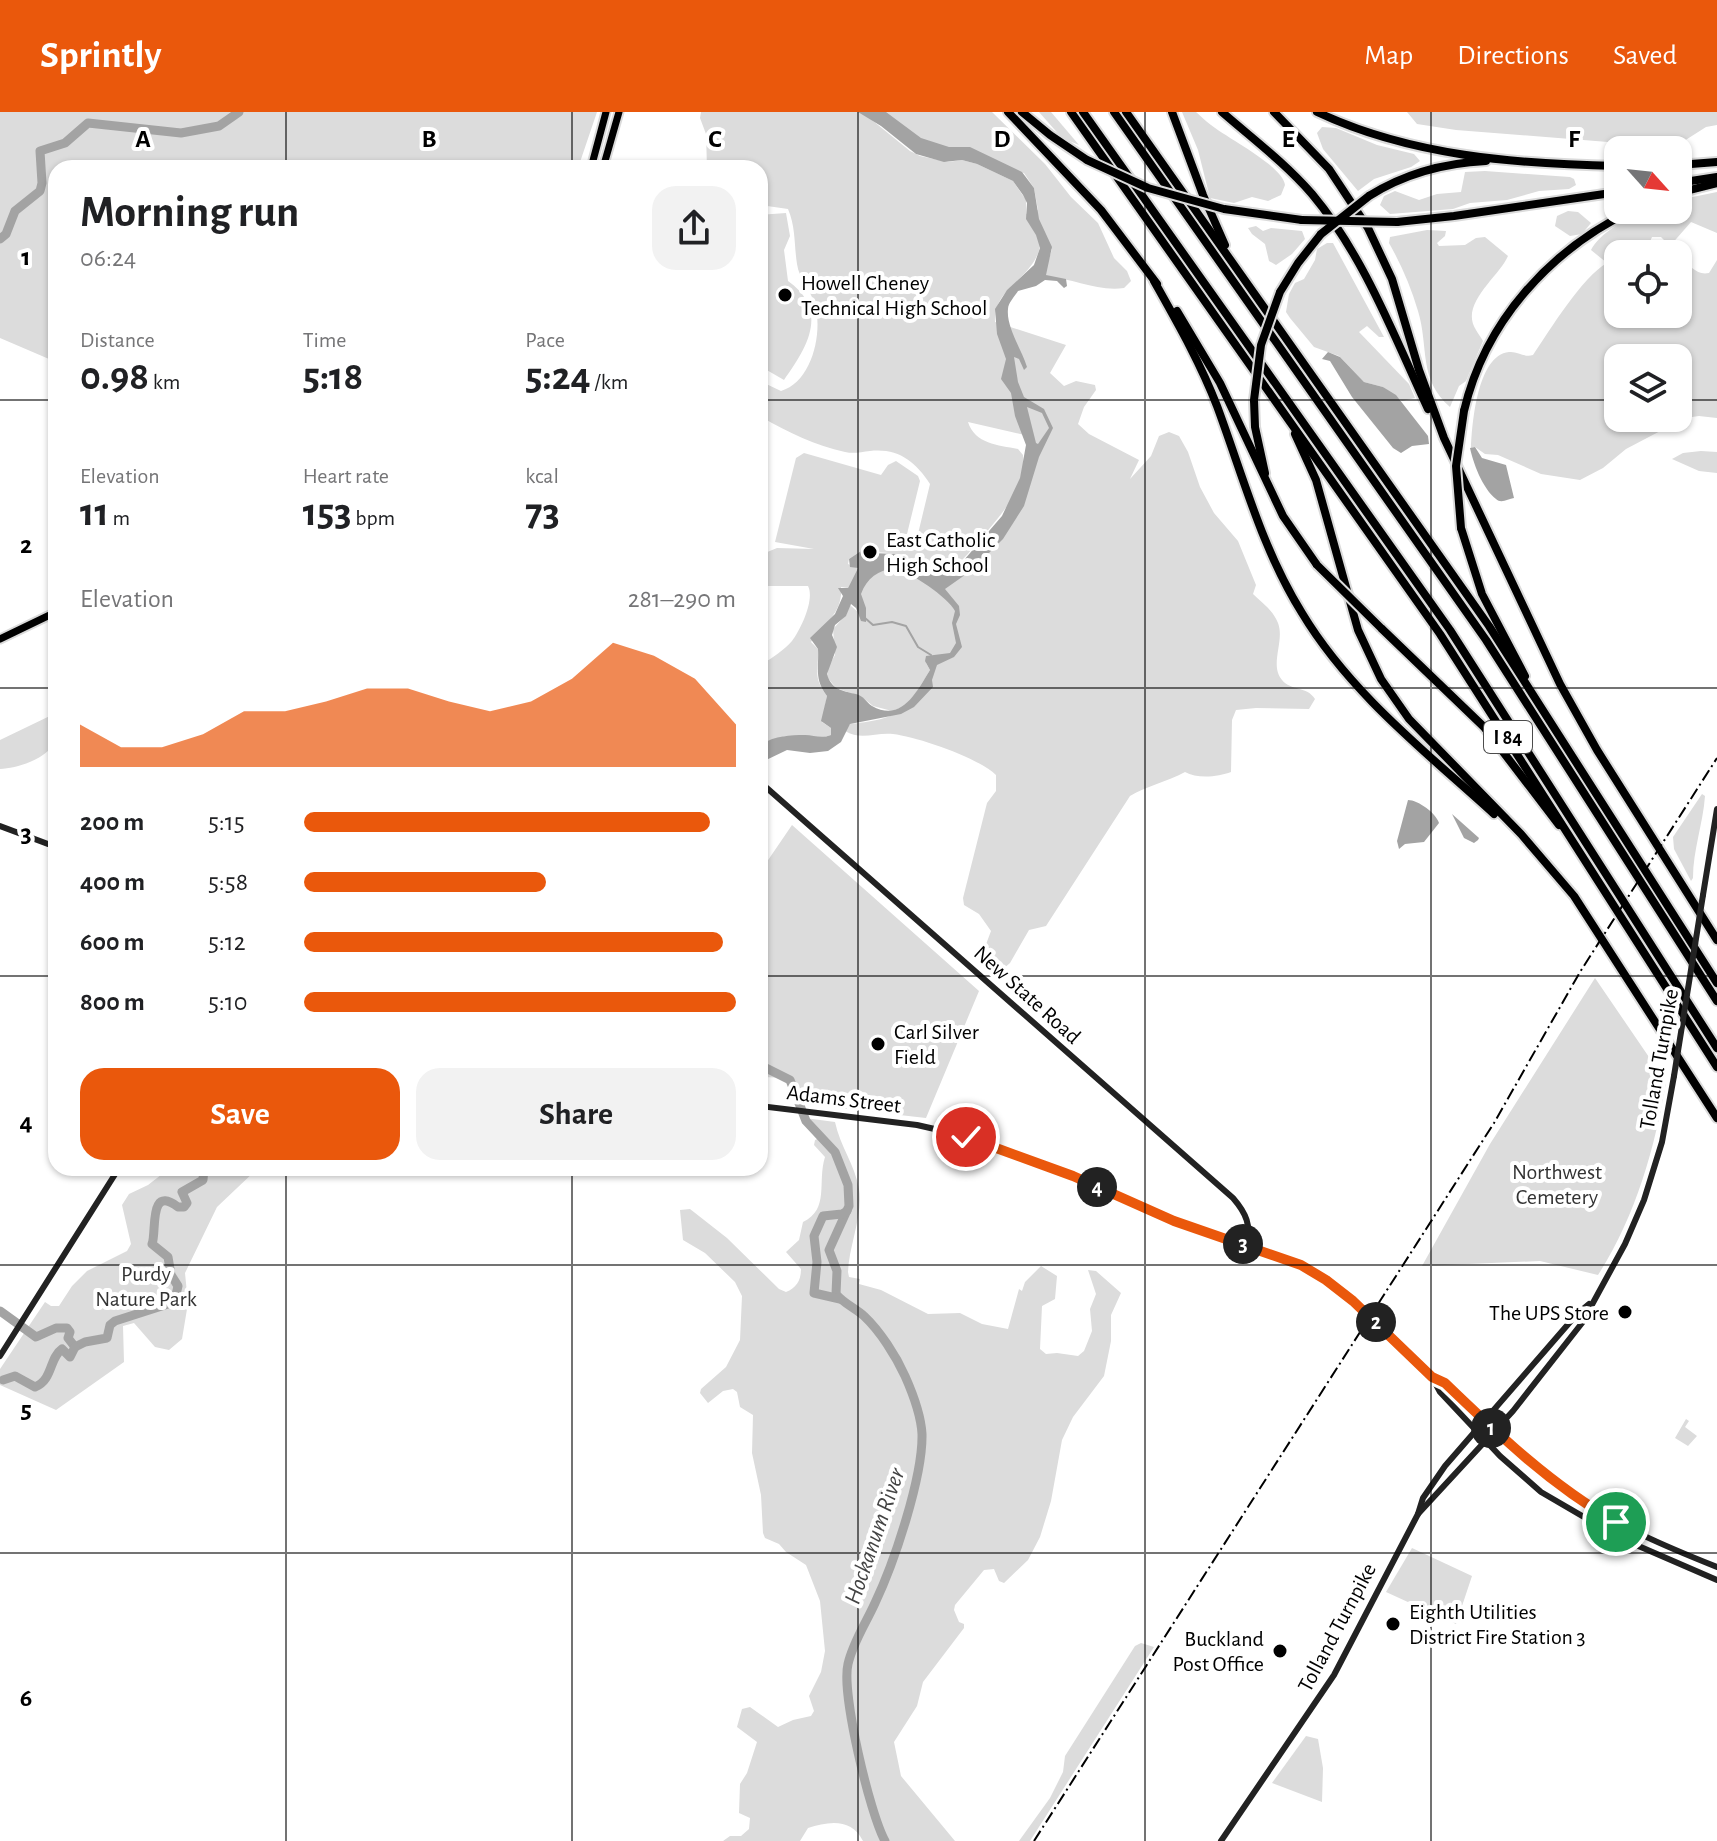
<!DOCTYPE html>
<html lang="en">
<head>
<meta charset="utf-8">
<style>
	:root { --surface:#fff; --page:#f2f2f2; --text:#202124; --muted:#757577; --accent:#ea580c }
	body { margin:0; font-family:"Alegreya Sans",sans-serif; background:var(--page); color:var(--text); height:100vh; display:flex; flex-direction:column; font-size:30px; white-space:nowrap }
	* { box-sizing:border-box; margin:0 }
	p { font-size:26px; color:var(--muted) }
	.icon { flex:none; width:44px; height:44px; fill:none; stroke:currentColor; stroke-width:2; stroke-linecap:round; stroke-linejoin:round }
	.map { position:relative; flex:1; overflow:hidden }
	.sheet { position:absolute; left:48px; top:48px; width:720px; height:1016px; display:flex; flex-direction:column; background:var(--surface); border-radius:24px; box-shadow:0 2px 6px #0004 }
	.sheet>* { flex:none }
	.needle { width:52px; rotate:117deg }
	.tools { position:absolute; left:1604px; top:24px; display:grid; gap:16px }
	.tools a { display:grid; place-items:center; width:88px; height:88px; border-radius:16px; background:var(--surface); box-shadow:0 2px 6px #0004; font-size:40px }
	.pin { position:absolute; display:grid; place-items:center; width:68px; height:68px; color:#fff; margin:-34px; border:4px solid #fff; border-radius:50%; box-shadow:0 2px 8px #0007 }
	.km { position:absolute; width:40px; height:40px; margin:-20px; border-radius:50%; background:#222; color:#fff; font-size:22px; line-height:40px; text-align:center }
	.round { display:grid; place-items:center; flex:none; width:84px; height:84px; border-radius:24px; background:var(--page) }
	.summary { display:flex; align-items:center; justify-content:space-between; height:136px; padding:0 32px }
	h1 { font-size:44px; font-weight:700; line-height:60px }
	.figures { display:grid; grid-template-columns:repeat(3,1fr); gap:12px; height:136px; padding:8px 32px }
	.figures div { display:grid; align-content:center }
	.figures b { font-size:40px; font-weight:700 }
	.figures small { font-size:22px; font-weight:400 }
	.figures p { font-size:22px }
	.chart { height:224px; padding:16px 32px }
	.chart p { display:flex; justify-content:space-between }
	.chart svg { width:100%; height:144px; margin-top:8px; fill:var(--accent); opacity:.7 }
	.action { display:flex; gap:16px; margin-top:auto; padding:16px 32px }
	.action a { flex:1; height:92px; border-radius:24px; background:var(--accent); color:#fff; font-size:32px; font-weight:700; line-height:92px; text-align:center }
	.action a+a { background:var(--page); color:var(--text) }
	ul { padding:0 32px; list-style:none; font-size:26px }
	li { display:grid; grid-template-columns:128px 96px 1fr; align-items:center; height:60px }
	li i { height:20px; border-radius:10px; background:var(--accent) }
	header { display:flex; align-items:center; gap:48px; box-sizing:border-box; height:112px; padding:0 40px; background:var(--accent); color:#fff }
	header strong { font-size:38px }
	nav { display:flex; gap:44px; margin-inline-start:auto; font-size:28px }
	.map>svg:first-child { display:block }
</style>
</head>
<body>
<header>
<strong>Sprintly</strong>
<nav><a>Map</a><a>Directions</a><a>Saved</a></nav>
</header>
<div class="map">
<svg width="1717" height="1729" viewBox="0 0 1717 1729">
	<rect width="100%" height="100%" fill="#fff"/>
	<!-- green -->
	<g fill="#dcdcdc" fill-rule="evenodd">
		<path d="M0,0H597L578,56H56V250L0,226Z"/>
		<path d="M701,0H870L867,4L910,39L920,44L948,50L962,48L977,52L1013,69L1026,88V102L1038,98L1034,76L1024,61L943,41L871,0H992L1045,52L1071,85L1098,111L1114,146L1127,159L1131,169L1124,176C1098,180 1073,166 1047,165L1045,160L1052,137L1040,134C1034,167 993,175 995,210L1066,233L1050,261L1064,274L1076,269L1095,273L1096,278L1084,295L1078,312L1089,322L1139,348L1130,367L1151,344L1159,324L1169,320L1179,324L1188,340L1200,375L1214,401L1238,429L1256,473L1253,482C1262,491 1273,498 1278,511C1285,529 1269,553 1282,568C1291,579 1307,574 1315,587L1309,597L1256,596L1236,598L1232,608L1231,660C1218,665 1197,667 1185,660C1167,670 1146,674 1130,684L1046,814L1029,818L1010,851L1003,857L982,843L991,819L979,802L964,793L963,786L987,691L996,679V663C979,646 918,625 893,622C876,620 861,629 845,619L850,612C907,606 908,596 936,550L926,551L930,558L913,586L903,595L892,599L873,594L862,585L836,576L827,565L828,555L835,543L833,517L846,503L850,493L858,500L857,472L871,446L924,465H950L1015,396L1029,324L968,310C975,332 998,333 1018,337L1023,343C1026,376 1003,400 984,423C969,439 957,462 931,461C920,461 909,449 899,444C888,438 876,443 864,437L849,447L848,452L858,456L848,476L841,475C843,500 826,510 811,530L818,537C819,559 812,564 827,584L822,610L831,616V623L821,626L785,624L760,633V553C771,547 783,539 792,529C801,517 815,487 808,474H760V443L777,436L814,437L775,430L796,346L804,341L881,363L888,353L896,349L918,364L920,369L907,422H897L910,431L915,430L917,426L930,372C915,349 898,336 870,339C861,340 854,342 845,340C815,333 787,320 760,304V269L781,279C812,270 823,221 815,193C811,178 799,167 797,152C794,133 796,116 788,97L760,93V56H707L706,22L700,6Z"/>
		<path d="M1039,0H1051L1079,33L1062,26Z"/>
		<path d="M1182,0H1196C1201,4 1205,9 1211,13C1227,26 1283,54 1285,73L1281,83L1268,89L1252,85L1234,91L1210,86L1198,38Z"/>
		<path d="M1407,0H1717V13L1706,15L1684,29L1608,30L1456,18L1417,12Z"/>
		<path d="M1322,15L1336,16L1377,33L1414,42L1420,49L1411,55L1374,67L1358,79L1323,37L1317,21Z"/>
		<path d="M1485,59L1570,65L1574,67L1576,73L1569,77L1539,79L1507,88L1470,91L1453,97L1390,102L1380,93L1384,84L1395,79L1419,88L1437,82L1461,80L1465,60Z"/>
		<path d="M1717,80V121L1691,110L1670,134L1661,125H1652L1649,132L1650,137L1666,142H1618V202H1678V149C1692,152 1696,164 1709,161L1717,148V306L1699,304L1685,306L1626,337L1603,356L1580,368L1541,362L1498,343L1485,342L1475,335L1471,336C1472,313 1477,243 1509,240C1518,239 1524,246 1533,243C1550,218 1582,165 1607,151L1591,138C1599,122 1627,105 1645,99C1654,96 1668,98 1678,98V88ZM1618,246H1678V306H1618Z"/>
		<path d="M1568,99L1578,100L1591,111L1582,122L1570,124L1555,114L1557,104Z"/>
		<path d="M786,101L790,124L784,138L788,169C830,199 807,236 784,268L760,254V103Z"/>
		<path d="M1256,114L1263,119L1271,116L1302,119L1305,127L1292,142L1276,153L1269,149L1265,132L1252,122L1248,116Z"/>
		<path d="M1427,118L1446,119L1445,124L1437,131L1439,134L1465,133L1476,126L1485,125L1508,144C1499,165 1459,192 1476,218C1478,222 1481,225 1483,229L1466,269L1459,274L1450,295C1418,267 1429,235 1418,199C1411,175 1401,152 1389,131L1390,125Z"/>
		<path d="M1327,131H1333L1384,225H1379L1367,214L1359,220L1409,272L1415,286L1402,289L1383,275L1364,270L1339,244L1314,235L1290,206L1286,200L1289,182L1295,171L1304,167L1315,148L1317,137Z"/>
		<path d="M1701,339L1717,340V361L1699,359L1672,347L1683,341Z"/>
		<path d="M56,601C56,608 58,620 56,627C49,647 18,656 0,657V628Z"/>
		<path d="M1702,682L1705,684C1703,712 1693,738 1693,766L1691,769L1674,737L1673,725Z"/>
		<path d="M792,713L979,879L926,1006L811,993L810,990L801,989L785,966L764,965L760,961V760Z"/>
		<path d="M1595,866L1666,970C1655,1036 1635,1106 1598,1163L1540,1149L1422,1154L1490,1032Z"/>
		<path d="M805,1006L835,1010C840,1034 855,1053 859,1077C863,1104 849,1133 848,1160L849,1165L860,1167L859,1172L881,1178L928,1202L960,1201L982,1212L1008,1217L1019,1177L1022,1179L1025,1170L1041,1154L1057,1164L1055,1187L1042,1194L1040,1237L1046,1242L1057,1241L1078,1244L1084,1239L1092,1219L1090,1197L1096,1182L1088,1158L1096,1159L1121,1181L1111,1203V1229L1104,1264L1073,1305L1062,1328L1051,1389L1040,1425L1028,1448L1004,1471L999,1469L994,1457L984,1458L955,1493L954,1498L959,1510L964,1512V1516L923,1570L917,1594L894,1630L901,1664L955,1729H863C852,1706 829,1709 808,1716L800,1729H723L730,1724H741L749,1717L750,1706L739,1701L740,1672L747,1661L757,1630L737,1615L742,1597L750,1595L778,1615L793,1608L811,1604L814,1599L809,1584L821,1560L825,1539L820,1489L806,1453L786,1440L779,1432L765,1426L763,1421L761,1383L752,1341L753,1303L740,1295L737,1280L733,1277L723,1279L708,1291L700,1281L701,1277L726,1255L740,1228L742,1184L735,1170L705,1141L683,1128L680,1098L690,1097L727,1126L779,1177L786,1180C796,1176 801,1169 801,1157L786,1140L799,1128L803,1110C830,1097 817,1070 825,1045L814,1033L815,1028L822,1025Z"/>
		<path d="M170,1056H258L217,1095L185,1161L188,1191L182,1227L169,1238L155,1235L134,1211L123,1214L124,1250L56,1298L0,1273V1257L45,1190L51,1194H59L72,1174L87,1159L127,1139L131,1132L122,1093L129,1082L148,1073Z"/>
		<path d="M1686,1307L1689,1309L1685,1315L1697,1324L1688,1334L1675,1326Z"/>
		<path d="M1412,1436L1472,1464L1456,1512L1386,1480Z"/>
		<path d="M1141,1531L1154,1535L1030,1729H1019L1050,1686L1063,1660L1065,1644L1135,1534Z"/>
		<path d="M1306,1624L1318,1627L1323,1656L1322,1690L1272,1671Z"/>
	</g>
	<!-- water -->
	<g fill="#a3a3a3" fill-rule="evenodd">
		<path d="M858,0H886L921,26L949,35H970L1022,60L1034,76L1039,107L1052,135L1046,163L1066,167L1067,174L1064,176L1057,169L1045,168L1036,174L1018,179C1015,184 1008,191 1008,197C1006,215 1022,238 1027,255L1024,258L1019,247L1014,245L1018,270L1024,285L1044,297L1053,316L1039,345L1024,394L1003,427L972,458L945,477L959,494L960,503L956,512L962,535L954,545L937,553L932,568L933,575L914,595L901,602L850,612L841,630L828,639L810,641L787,638L760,651V633C774,624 789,623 805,623C814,623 821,627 831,623V616L821,609L827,584C814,567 819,557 818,537L810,526L835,502L843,484L838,476H848L858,456L850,455L849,447L864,437L872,441L896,442L926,461L941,460L964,448L1002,404L1020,366L1026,333L1015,304L1011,281L1001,267L1006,247L997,222L995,197L1007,178L1034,153L1040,136L1036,123L1026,107L1027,91L1023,83L1013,69L977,52L962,48L944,50L916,42L881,14ZM1027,295L1042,301L1049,316L1038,332L1036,331ZM895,456C910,460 948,485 955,499L952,511L956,531L950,541L926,544L925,549L930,558C917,579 902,611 872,594C866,590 864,584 856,582C842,579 831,577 827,562L837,535L832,523L835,513L846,504L851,492L856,496L861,509L866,510V496L861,482C867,466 878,458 895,456Z"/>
		<path d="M1328,240L1340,245L1364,270L1383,275L1396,283L1428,324L1429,332L1412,334L1401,341L1393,336L1352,285L1330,249L1322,247Z"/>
		<path d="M1475,335L1482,346L1506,353L1514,386C1508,387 1501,392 1496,387C1482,376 1473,350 1470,336Z"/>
		<path d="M1408,688C1418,688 1436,701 1439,711L1424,730L1405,732L1399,737L1397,729Z"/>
		<path d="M1452,702L1479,726L1478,728L1474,731L1464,726Z"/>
	</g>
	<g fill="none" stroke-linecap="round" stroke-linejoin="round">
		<!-- stream -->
		<path stroke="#a3a3a3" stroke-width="2" d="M865,506L873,513L892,510L906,514L918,535L931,543"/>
		<!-- river -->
		<g stroke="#a3a3a3" stroke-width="9">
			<path d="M0,127L6,122L15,99L40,79L42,71L40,39L65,31L88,11L181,21L219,14L239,0"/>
			<path d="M760,953L790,968L806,1009L835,1040L848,1073L849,1094L829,1138L837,1159L836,1182C843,1191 855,1196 864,1204C880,1219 896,1244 905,1264C913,1282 921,1303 922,1322C923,1365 894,1451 875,1491C866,1511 853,1530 848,1552C841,1581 870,1702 885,1729"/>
			<path d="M840,1187L814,1181L817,1150L814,1124L823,1104L842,1102L847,1099"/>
			<path d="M0,1199L36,1225L56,1216H67L70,1220L68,1226L75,1235"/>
			<path d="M75,1235L85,1230L107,1226L110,1213L115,1209L168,1192L175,1187L178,1174L171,1163L168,1145L152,1132C157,1120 148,1072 178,1095H184L187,1091L182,1080L203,1068L204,1056"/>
			<path d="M3,1268L15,1264L35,1275C53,1268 49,1246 62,1237L70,1245L75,1235"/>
		</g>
		<defs>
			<g id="primary">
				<path d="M591,56L606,0"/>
				<path d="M603,56L619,0"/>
				<path d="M0,527L56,500"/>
			</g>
			<g id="motorway">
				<path d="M1008,0L1101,98L1157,172"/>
				<path d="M1022,0L1050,23L1087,48"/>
				<path d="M1071,0L1440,522L1717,955"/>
				<path d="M1083,0L1450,518L1717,936"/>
				<path d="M1114,0L1486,528L1717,889"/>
				<path d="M1126,0L1489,514L1717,871"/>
				<path d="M1172,0L1203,83L1225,133"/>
				<path d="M1222,0C1253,27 1285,51 1312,82C1364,144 1394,224 1428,297"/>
				<path d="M1274,0L1329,57L1368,116L1392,167L1419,258L1444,326L1560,572L1597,638L1717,828"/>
				<path d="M1317,0C1410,44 1516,52 1618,54"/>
				<path d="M1678,53L1717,50"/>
				<path d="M1678,71L1717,65"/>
				<path d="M1678,81L1717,71"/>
				<path d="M1369,84C1404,62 1444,51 1486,49"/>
				<path d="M1224,97L1302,108"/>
				<path d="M1397,110L1454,104L1618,80"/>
				<path d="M1154,169C1177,210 1200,250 1217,294C1243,364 1262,437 1302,501C1350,581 1426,640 1494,702"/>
				<path d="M1280,180L1298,151L1321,122"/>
				<path d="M1177,199L1220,271L1283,404L1317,453"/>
				<path d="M1254,288L1255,315L1265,361"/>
				<path d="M1464,299C1485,209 1551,137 1633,98"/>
				<path d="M1295,322L1316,368L1358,518L1381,567L1409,607L1521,722L1574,784L1717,1006"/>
				<path d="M1461,416L1482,482L1525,564"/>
				<path d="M1381,516L1484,615L1559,713"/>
			</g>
		</defs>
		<!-- primary casing -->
		<use href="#primary" stroke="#dbdbdb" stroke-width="11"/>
		<!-- motorway casing -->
		<use href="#motorway" stroke="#dbdbdb" stroke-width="12"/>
		<!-- secondary -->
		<g stroke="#222" stroke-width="6">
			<path d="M760,670L1233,1086C1246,1101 1252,1114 1246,1133"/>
			<path d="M0,714L56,735"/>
			<path d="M1703,783L1717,697"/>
			<path d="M760,994L917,1013L961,1023L1073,1064L1187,1114L1301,1153L1345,1183L1394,1227L1432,1265L1440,1280L1500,1344L1541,1380L1620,1426L1717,1468"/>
			<path d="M0,1244L119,1056"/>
			<path d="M1432,1265L1445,1271C1486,1311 1527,1352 1574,1384C1619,1415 1667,1435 1717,1455"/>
			<path d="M1418,1402L1423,1386L1445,1354L1577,1202L1589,1192"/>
			<path d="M1221,1729L1334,1563L1418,1402L1513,1299L1582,1211L1625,1132L1644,1088L1662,1030L1674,964"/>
		</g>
		<!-- primary -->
		<use href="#primary" stroke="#000" stroke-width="7"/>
		<!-- motorway -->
		<use href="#motorway" stroke="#000" stroke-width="8"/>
		<!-- rail -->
		<path stroke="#000" stroke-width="2" stroke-dasharray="12 4 2 4" stroke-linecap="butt" d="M1034,1729L1494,1011L1580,860L1717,646"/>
		<defs>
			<g id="motorway-bridge">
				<path d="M1087,48L1148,76L1224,97"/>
				<path d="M1302,108L1397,110"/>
				<path d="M1321,122L1369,84"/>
				<path d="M1254,288L1261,233L1280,180"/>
				<path d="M1461,416L1456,354L1464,299"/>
				<path d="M1317,453L1381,516"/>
			</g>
		</defs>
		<!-- motorway-bridge casing -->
		<use href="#motorway-bridge" stroke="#dbdbdb" stroke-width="12" stroke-linecap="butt"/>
		<!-- secondary-bridge -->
		<path stroke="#222" stroke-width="6" d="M1674,964L1703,783"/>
		<!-- motorway-bridge -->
		<use href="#motorway-bridge" stroke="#000" stroke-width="8"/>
	</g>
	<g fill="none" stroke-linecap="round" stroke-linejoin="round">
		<defs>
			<path id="route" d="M966,1025L1073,1064L1174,1109L1301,1153L1326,1168L1353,1189L1432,1265L1445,1271C1499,1323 1551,1373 1616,1410"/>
		</defs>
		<!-- route casing -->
		<use href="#route" stroke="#fff" stroke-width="16"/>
		<!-- route -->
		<use href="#route" stroke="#ea580c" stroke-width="10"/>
	</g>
	<!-- grid -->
	<path fill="none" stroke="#000" stroke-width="2" stroke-opacity="0.55" d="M286,0V56M572,0V56M858,0V1729M1145,0V1729M1431,0V1729M0,288H56M760,288H1618M1678,288H1717M0,576H56M760,576H1717M0,864H56M760,864H1717M286,1056V1729M572,1056V1729M0,1153H1717M0,1441H1717"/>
	<!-- markers -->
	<g fill="#000" stroke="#fff" stroke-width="3">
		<circle cx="785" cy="183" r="8"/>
		<circle cx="870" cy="440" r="8"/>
		<circle cx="878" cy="932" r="8"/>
		<circle cx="1625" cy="1200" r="8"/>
		<circle cx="1393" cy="1512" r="8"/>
		<circle cx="1280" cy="1539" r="8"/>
	</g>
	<g text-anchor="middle" stroke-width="8" stroke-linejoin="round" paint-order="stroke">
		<!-- shield labels -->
		<rect fill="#fff" stroke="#4c4c4c" stroke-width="2" x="1484" y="609" width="48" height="32" rx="6"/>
		<g font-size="20" font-weight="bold" fill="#000">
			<text x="1508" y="632">I 84</text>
		</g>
		<!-- poi labels -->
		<g font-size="22" fill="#000" stroke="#fff" text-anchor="start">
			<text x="801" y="178">Howell Cheney<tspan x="801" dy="25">Technical High School</tspan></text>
			<text x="886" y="435">East Catholic<tspan x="886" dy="25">High School</tspan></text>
			<text x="894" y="927">Carl Silver<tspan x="894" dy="25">Field</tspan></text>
			<text x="1609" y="1208" text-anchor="end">The UPS Store</text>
			<text x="1409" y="1507">Eighth Utilities<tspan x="1409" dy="25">District Fire Station 3</tspan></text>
			<text x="1264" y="1534" text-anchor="end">Buckland<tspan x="1264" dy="25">Post Office</tspan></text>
		</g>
		<!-- street labels -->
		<g font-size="22" fill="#000" stroke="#fff">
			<text transform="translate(1028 882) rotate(42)" y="8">New State Road</text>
			<text transform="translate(1658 947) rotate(-80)" y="8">Tolland Turnpike</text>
			<text transform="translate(844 986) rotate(7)" y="8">Adams Street</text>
			<text transform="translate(1336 1515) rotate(-62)" y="8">Tolland Turnpike</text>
		</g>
		<!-- park labels -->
		<g font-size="22" fill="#333" stroke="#fff">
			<text x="1557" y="1067">Northwest<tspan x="1557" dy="25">Cemetery</tspan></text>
			<text x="146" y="1169">Purdy<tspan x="146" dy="25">Nature Park</tspan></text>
		</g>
		<!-- water labels -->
		<g font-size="24" font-style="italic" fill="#444" stroke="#fff">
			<text transform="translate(874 1424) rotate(-71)" y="8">Hockanum River</text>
		</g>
	</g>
	<g font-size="26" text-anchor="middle" font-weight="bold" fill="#000" stroke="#fff" stroke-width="8" stroke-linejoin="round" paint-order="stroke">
		<text x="143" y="35">A</text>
		<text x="429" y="35">B</text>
		<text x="715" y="35">C</text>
		<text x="1002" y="35">D</text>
		<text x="1288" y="35">E</text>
		<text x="1574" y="35">F</text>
		<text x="26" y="153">1</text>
		<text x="26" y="441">2</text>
		<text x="26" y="730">3</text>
		<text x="26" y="1018">4</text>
		<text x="26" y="1306">5</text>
		<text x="26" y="1594">6</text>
	</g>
</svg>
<div class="tools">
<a><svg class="needle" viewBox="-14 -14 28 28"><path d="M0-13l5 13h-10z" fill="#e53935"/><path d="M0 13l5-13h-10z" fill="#757577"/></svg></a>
<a><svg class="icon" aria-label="locate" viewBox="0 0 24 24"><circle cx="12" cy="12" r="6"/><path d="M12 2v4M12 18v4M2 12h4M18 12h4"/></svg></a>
<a><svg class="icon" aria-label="layers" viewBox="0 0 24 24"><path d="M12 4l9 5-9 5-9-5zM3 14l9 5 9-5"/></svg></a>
</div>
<div class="pin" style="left:1616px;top:1410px;background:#1e9e55"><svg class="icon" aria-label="arrive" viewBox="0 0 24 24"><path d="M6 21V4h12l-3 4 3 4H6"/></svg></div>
<div class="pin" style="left:966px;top:1025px;background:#d93025"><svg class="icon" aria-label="check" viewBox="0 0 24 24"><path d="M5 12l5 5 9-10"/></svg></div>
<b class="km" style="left:1491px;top:1316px">1</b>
<b class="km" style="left:1376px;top:1210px">2</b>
<b class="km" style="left:1243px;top:1132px">3</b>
<b class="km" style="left:1097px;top:1075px">4</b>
<section class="sheet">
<div class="summary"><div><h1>Morning run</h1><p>06:24</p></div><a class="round"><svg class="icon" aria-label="share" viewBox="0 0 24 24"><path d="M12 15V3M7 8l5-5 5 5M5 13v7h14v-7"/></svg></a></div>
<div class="figures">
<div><p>Distance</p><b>0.98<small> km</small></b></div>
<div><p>Time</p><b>5:18</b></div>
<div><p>Pace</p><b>5:24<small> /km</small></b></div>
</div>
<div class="figures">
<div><p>Elevation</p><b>11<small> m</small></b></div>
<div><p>Heart rate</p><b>153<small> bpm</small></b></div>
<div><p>kcal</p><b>73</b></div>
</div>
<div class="chart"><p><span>Elevation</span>281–290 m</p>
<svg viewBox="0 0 160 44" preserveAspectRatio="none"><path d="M0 44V31L10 38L20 38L30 34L40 27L50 27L60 24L70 20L80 20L90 24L100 27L110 24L120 17L130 6L140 10L150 17L160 31V44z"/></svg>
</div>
<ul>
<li><b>200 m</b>5:15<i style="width:94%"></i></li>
<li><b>400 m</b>5:58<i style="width:56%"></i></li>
<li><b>600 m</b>5:12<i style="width:97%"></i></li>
<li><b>800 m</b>5:10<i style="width:100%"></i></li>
</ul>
<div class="action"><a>Save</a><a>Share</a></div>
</section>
</div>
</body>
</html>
